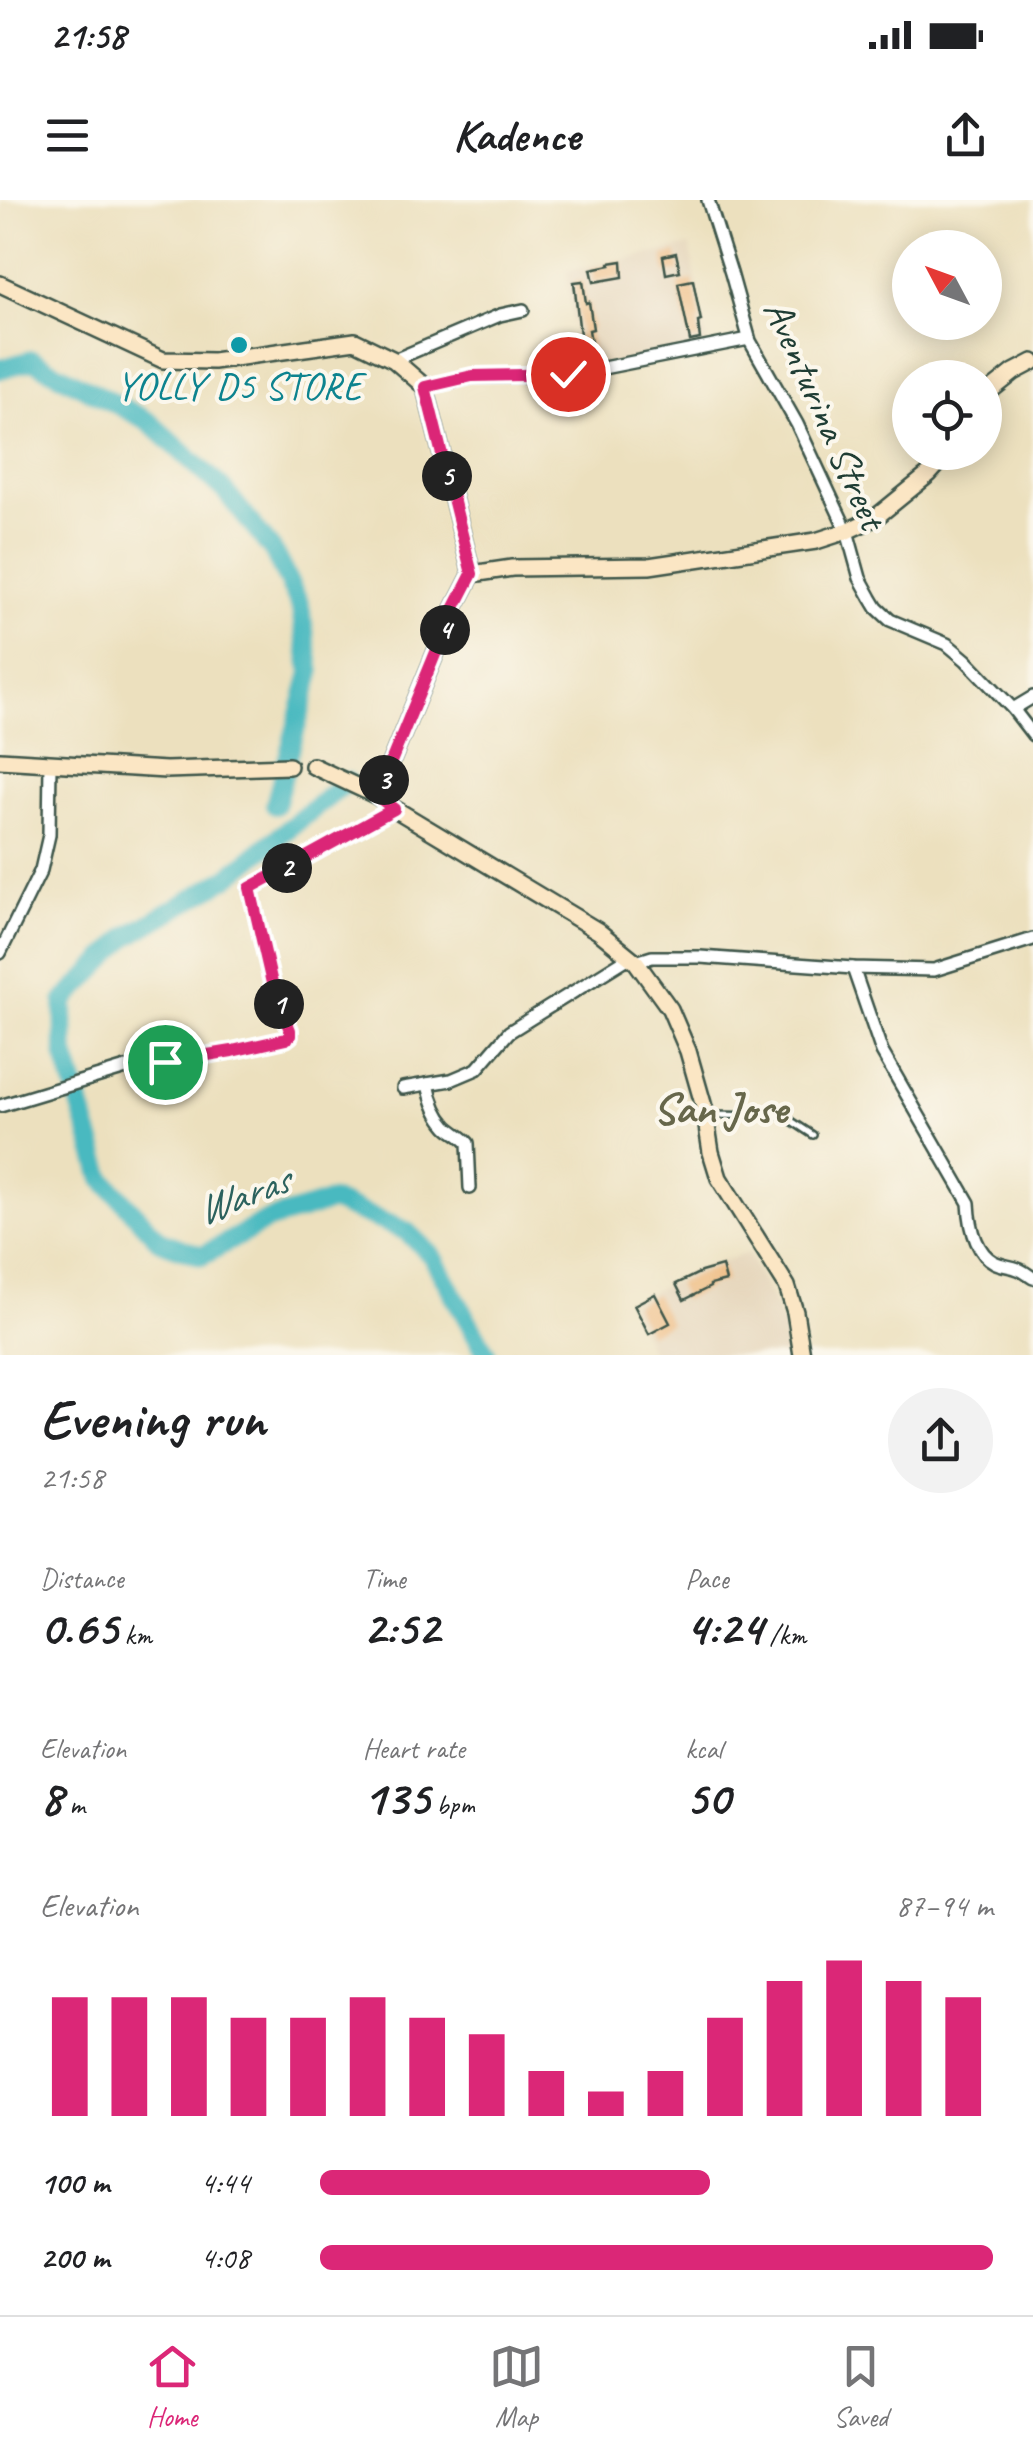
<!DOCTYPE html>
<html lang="en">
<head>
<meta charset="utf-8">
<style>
	:root { --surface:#fff; --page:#f2f2f2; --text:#202124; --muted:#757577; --line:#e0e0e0; --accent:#db2777 }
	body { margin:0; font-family:Caveat,sans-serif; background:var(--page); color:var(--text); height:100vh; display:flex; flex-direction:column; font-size:38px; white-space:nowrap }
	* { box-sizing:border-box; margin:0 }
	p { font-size:32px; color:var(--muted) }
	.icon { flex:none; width:55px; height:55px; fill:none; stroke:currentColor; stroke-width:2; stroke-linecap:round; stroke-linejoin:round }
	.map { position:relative; height:1155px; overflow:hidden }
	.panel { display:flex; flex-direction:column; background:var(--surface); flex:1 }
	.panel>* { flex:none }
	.needle { width:65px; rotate:311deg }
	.controls { position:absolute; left:892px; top:30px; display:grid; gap:20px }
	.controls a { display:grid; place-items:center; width:110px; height:110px; border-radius:50%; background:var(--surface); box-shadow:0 5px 25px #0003; font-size:50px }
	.pin { position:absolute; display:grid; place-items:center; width:85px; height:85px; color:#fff; margin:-42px; border:5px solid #fff; border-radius:50%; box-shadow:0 2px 10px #0007 }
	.km { position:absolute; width:50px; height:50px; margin:-25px; border-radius:50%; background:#222; color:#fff; font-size:28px; line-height:50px; text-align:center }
	.round { display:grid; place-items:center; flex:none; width:105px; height:105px; border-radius:52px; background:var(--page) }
	.overview { display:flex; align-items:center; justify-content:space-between; height:170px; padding:0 40px }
	h1 { font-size:55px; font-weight:700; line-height:75px }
	.stats { display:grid; grid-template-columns:repeat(3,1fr); gap:15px; height:170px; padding:10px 40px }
	.stats div { display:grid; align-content:center }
	.stats b { font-size:50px; font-weight:700 }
	.stats small { font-size:28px; font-weight:400 }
	.stats p { font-size:28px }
	.chart { height:280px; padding:20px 40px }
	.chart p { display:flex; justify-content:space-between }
	.chart svg { width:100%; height:180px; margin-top:10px; stroke:var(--accent); stroke-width:6 }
	ul { padding:0 40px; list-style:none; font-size:32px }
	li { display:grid; grid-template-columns:160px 120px 1fr; align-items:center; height:75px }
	li i { height:25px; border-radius:12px; background:var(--accent) }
	.status { display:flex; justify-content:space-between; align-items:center; height:70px; padding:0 50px; background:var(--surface); direction:ltr }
	.status svg { height:28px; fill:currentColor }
	header { display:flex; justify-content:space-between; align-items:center; height:130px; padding:0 40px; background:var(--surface); font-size:45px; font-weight:700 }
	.tabs { display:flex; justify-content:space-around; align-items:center; height:140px; border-top:2px solid var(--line); background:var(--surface); font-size:28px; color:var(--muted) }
	.tabs a { display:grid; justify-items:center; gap:5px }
	.tabs .on { color:var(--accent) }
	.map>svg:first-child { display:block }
</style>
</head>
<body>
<div class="status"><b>21:58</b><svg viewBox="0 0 49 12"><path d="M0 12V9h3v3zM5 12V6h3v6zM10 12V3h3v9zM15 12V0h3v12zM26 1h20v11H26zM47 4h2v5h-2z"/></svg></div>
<header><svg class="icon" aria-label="menu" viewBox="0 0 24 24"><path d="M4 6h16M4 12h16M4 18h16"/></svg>Kadence<svg class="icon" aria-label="share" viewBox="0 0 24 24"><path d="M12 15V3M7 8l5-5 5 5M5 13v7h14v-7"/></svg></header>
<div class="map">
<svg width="1033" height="1155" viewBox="0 0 1033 1155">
	<rect width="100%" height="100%" fill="#fbf7ec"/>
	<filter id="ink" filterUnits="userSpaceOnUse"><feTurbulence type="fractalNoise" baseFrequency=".01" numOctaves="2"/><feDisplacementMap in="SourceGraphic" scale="20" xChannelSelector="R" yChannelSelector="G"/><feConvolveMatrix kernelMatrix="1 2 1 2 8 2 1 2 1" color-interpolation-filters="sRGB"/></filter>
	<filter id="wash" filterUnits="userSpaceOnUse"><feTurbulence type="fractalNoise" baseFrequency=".0048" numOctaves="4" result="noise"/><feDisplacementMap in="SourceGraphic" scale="40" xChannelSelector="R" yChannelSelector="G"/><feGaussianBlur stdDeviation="2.25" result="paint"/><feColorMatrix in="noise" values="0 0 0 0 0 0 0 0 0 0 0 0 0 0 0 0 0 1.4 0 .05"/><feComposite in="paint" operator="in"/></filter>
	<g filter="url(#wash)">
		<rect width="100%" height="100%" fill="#ece0be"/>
		<!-- built -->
		<g fill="#e3d2b5">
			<path d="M690,46L708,149L579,181L567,71Z"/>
			<path d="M748,1053L786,1128L788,1155H652L630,1103L698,1069Z"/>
		</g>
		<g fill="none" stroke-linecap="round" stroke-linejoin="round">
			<!-- river -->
			<g stroke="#4ab9c0" stroke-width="20">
				<path d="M0,169L32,160L148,221L225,291L273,351L300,405L311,473L275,605"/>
				<path d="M347,582L227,678L127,737L64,801L65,854L103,979L160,1041L202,1056L266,1021L332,1001L406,1031L432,1056L487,1155"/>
			</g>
		</g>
		<g id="blocks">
			<!-- building -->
			<g fill="#ecb475">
				<path d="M676,53L680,71L666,74L663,56Z"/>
				<path d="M622,61L623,77L594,82L591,69L610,65L609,63Z"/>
				<path d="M693,80L701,121L698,122L700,139L690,141L678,83Z"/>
				<path d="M583,81L586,103L589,102L593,129L589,130L594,160L581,163L576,136L580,135L574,82Z"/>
				<path d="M722,1066L726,1081L710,1085V1087L684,1100L676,1084L701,1072Z"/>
				<path d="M655,1094L670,1123L649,1134L634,1105Z"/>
			</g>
		</g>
	</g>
	<g filter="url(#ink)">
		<use href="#blocks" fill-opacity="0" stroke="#3e5549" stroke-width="2.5"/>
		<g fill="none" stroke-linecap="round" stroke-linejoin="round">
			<defs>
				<path id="lane" d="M708,915L784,916L813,935"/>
				<g id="street">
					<path d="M708,0L731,73L750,141L797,224L847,331L860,378L871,398L877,408L890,420L947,444L966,460L1013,509L1033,535"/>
					<path d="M394,160L500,115L523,110"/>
					<path d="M425,187L472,177L568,175L749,139"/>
					<path d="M1013,509L1033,497"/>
					<path d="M0,753L41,670L49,635L50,564"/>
					<path d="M636,762L652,757H700L853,768L934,770L1033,739"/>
					<path d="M853,768L882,852L969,1003C970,1024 974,1051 994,1062C1002,1066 1010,1066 1018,1069C1024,1071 1028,1075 1033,1078"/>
					<path d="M428,884C431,899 436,914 447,926C453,932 462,936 468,943L470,988"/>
					<path d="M403,888L451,880L477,869L509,832L631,756"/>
					<path d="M0,906L126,868L232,851L286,839L290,836V830L274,792L250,688L395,609"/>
				</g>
				<g id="secondary">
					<path d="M0,84L163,160L213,161L355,141L394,160L425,187L472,374"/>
					<path d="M985,195L1014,172L1033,162"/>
					<path d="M472,374L512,368L649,366L816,341L847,331L875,318L929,274L949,252"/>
					<path d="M0,560L166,570L289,566"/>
					<path d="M313,566L377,596L395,609L598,731L636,762L670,809L688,851L704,907L711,952L719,978L787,1086L795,1112L802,1155"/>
					<path d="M377,596L452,413L472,374"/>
				</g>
			</defs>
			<!-- lane casing -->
			<use href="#lane" stroke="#3e5549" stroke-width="10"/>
			<!-- street casing -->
			<use href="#street" stroke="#3e5549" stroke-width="16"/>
			<!-- secondary casing -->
			<use href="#secondary" stroke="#3e5549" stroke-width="20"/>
			<!-- lane -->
			<use href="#lane" stroke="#fff" stroke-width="5"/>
			<!-- street -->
			<use href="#street" stroke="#fff" stroke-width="11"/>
			<!-- secondary -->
			<use href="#secondary" stroke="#fbe6c4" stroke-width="15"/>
		</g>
	</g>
	<g fill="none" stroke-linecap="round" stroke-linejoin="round" filter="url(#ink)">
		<defs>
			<path id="route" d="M165,862L232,851L286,839L290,836V830L274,792L250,688L394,609L377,596L452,413L472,374L425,187L472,176L568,174"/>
		</defs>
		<!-- route casing -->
		<use href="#route" stroke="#fff" stroke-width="20"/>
		<!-- route -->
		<use href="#route" stroke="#db2777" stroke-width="12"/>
	</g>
	<!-- markers -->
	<circle fill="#0f9aa8" stroke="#fbf7ec" stroke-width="4" cx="239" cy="145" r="10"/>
	<g text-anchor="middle" stroke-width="8" stroke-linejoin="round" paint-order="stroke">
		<!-- culture labels -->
		<g font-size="40" fill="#0d838f" stroke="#fbf7ec">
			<text x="239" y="199">YOLLY D5 STORE</text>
		</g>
		<!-- street labels -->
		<g font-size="40" fill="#1f3d34" stroke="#fbf7ec">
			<text transform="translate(826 214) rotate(66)" y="14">Aventurina Street</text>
		</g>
		<!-- water labels -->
		<g font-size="42" font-style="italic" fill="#2c625e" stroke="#fbf7ec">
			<text transform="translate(242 994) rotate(-21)" y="15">Waras</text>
		</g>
		<!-- quarter labels -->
		<g font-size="45" font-weight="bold" fill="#67674b" stroke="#fbf7ec">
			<text x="720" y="923">San Jose</text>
		</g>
	</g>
</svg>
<div class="controls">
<a><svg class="needle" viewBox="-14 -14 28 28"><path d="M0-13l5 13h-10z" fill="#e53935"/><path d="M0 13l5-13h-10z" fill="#757577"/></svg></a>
<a><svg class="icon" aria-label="locate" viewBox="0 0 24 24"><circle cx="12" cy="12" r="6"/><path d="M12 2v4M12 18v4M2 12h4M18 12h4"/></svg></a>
</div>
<div class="pin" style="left:165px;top:862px;background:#1e9e55"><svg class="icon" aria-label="arrive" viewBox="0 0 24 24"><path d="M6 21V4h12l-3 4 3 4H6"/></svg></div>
<div class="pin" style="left:568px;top:174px;background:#d93025"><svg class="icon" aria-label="check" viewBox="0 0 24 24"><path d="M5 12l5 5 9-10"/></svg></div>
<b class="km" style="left:279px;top:804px">1</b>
<b class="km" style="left:287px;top:668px">2</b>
<b class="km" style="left:384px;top:580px">3</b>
<b class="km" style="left:445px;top:430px">4</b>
<b class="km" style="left:447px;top:276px">5</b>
</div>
<section class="panel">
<div class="overview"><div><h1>Evening run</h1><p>21:58</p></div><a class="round"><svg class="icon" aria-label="share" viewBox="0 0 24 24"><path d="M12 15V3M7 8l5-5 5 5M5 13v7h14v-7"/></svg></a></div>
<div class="stats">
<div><p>Distance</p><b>0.65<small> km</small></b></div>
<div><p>Time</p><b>2:52</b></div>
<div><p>Pace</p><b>4:24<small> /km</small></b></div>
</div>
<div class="stats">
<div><p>Elevation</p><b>8<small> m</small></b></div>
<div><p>Heart rate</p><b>135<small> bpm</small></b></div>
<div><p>kcal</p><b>50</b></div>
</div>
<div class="chart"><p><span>Elevation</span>87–94 m</p>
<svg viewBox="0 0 160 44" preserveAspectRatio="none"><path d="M5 44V15M15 44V15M25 44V15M35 44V20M45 44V20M55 44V15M65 44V20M75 44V24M85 44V33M95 44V38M105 44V33M115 44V20M125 44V11M135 44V6M145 44V11M155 44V15"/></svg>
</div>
<ul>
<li><b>100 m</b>4:44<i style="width:58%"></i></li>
<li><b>200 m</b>4:08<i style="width:100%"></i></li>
</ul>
</section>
<nav class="tabs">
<a class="on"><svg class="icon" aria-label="home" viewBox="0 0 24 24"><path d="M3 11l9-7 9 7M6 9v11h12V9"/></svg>Home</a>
<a><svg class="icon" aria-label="map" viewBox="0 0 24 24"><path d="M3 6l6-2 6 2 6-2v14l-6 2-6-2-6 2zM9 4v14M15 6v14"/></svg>Map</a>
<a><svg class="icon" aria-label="saved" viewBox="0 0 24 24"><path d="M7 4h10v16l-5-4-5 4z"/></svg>Saved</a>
</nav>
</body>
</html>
